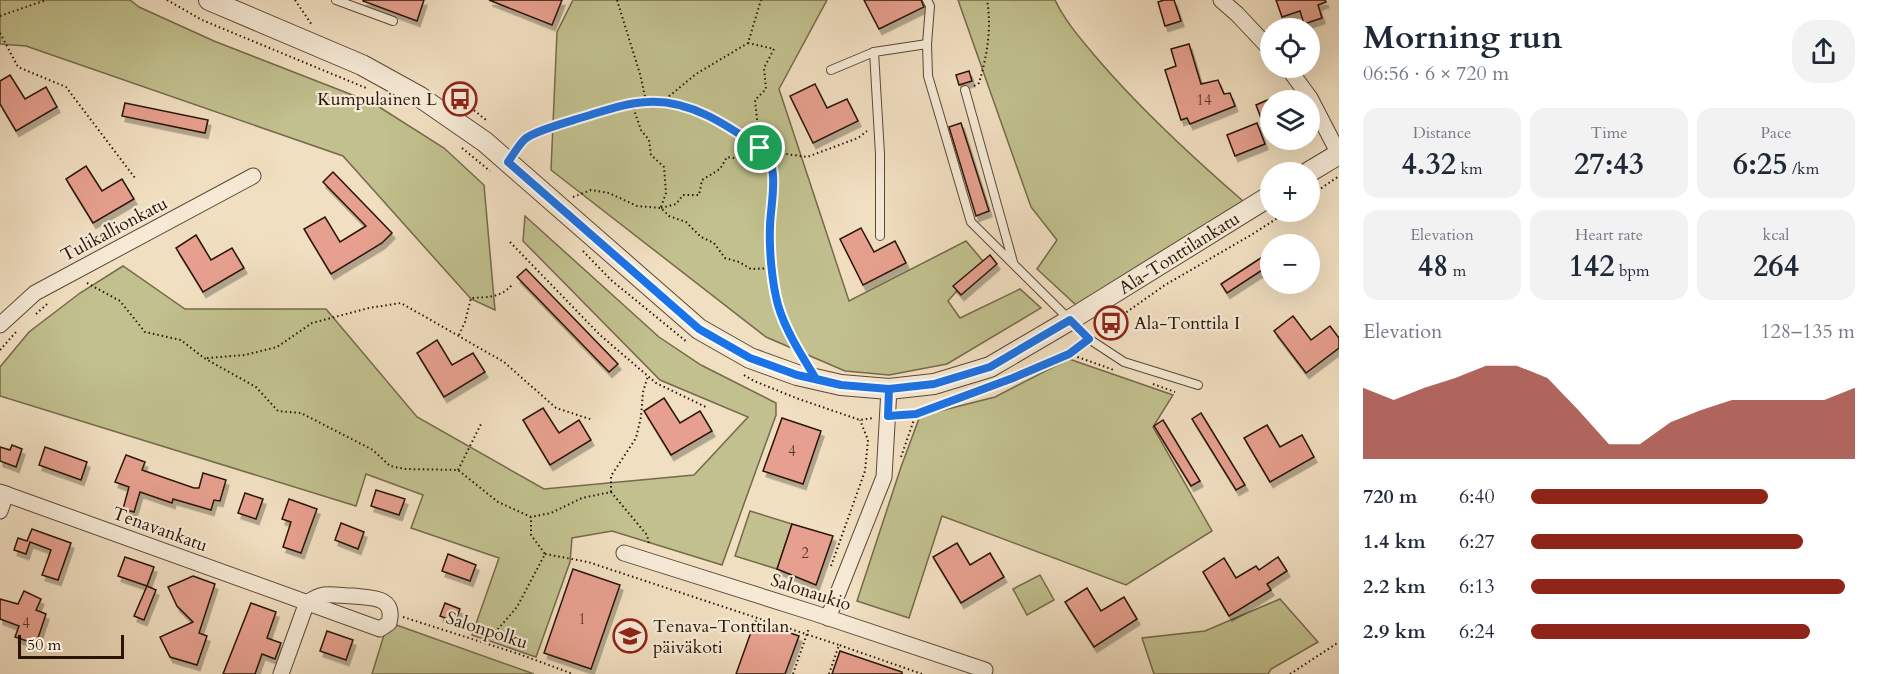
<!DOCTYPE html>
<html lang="en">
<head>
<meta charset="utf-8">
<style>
	:root { --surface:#fff; --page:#f2f2f3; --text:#1f2937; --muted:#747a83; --accent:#8f2418 }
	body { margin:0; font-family:Cardo,serif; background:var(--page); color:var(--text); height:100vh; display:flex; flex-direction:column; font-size:22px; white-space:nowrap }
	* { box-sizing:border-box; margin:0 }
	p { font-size:20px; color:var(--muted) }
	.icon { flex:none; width:33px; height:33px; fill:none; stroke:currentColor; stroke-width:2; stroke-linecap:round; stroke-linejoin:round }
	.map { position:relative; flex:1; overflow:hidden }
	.sheet { display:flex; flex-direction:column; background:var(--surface); width:540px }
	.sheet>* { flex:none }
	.controls { position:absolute; left:1260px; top:18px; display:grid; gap:12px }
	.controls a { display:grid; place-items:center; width:60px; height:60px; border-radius:50%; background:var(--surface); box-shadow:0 6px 24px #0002; font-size:30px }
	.scale { position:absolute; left:18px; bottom:15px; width:106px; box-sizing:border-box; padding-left:6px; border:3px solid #291507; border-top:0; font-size:16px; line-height:21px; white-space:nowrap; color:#291507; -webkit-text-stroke:4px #f6ead7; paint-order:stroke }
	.pin { position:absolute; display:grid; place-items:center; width:51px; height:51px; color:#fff; margin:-26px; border:3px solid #fff; border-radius:50%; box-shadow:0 2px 6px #0007 }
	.round { display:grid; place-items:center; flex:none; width:63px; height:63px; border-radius:24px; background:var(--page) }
	.overview { display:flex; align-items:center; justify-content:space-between; height:102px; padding:0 24px }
	h1 { font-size:33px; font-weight:700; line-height:45px }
	.stats { display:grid; grid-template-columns:repeat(3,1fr); gap:9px; height:102px; padding:6px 24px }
	.stats div { display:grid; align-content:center; border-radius:15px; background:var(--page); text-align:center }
	.stats b { font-size:30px; font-weight:700 }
	.stats small { font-size:16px; font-weight:400 }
	.stats p { font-size:16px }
	.chart { height:168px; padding:12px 24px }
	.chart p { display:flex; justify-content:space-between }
	.chart svg { width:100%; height:108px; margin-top:6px; fill:var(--accent); opacity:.7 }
	ul { padding:0 24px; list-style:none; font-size:20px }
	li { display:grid; grid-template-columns:96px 72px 1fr; align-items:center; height:45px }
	li i { height:15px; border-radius:8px; background:var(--accent) }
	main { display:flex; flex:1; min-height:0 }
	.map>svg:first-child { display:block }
</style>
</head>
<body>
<main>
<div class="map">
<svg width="1339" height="674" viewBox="0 0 1339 674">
	<defs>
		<filter id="shadow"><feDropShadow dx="3" dy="5.5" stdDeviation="0" flood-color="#0004"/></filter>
	</defs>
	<rect width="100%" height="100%" fill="#f1dfc1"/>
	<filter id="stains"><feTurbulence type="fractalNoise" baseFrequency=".00333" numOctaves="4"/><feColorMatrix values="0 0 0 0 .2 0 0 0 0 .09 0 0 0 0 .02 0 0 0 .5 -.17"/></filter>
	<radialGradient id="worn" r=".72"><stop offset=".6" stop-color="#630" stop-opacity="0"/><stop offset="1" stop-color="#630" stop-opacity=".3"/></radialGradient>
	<!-- green -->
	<g fill="#c1c08e" stroke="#756a4a" stroke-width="1.5">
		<path d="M0,0H130L139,7L214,41L373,103L444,148L484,185L495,310L471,299L343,156L26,46L0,44Z"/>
		<path d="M573,0H827L779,89L849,301L966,241L983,261L948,301L960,318L1020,289L1041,308L947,364L889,375L845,371L766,337L551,170L557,32Z"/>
		<path d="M958,0H1055C1065,21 1080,38 1095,56C1140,109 1191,156 1243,201L1076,305L1037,269L1057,240L1031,207Z"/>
		<path d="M525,216L659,337L701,365L776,403V415L722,565L612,531L572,538L570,562L536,657L472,635L499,558L411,528L423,495L366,474L356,506L0,396V367L29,332L80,293L123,266L185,309H326L417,417L544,489L694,475L748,417L660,380L523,241Z"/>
		<path d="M1069,359L1173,395L1153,427L1212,531L1126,585L942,516L909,618L857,601L901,467L920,416L995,397Z"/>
		<path d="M750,511L792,524L777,569L735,556Z"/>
		<path d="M1040,575L1054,600L1027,615L1013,589Z"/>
		<path d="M1280,599L1318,642L1271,669L1268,674H1154L1142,638L1205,631Z"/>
		<path d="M388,622L534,674H372Z"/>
	</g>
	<!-- building -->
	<g fill="#e7a08f" stroke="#291507" stroke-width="1.5" filter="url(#shadow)">
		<path d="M363,0H424L417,21L363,1Z"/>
		<path d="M489,0H562L552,25Z"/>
		<path d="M864,0H921L924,7L879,29Z"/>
		<path d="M1164,0H1174L1181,21L1165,26L1158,2Z"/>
		<path d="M1276,0H1325L1326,2L1318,5L1322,18L1304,24L1300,11L1282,17Z"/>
		<path d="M1189,44L1201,84L1218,80L1224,94L1230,93L1235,106L1190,124L1187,118L1181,120L1165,70L1176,66L1171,49Z"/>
		<path d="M969,71L972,81L959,85L956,75Z"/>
		<path d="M10,75L25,99L46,87L57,107L16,131L0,104V81Z"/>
		<path d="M815,84L827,108L847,99L858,121L813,143L790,96Z"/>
		<path d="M1270,99V114L1261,118L1256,105Z"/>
		<path d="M125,103L208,120L205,133L122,116Z"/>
		<path d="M961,123L989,211L976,216L949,127Z"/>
		<path d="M1257,123L1265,144L1235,156L1227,135Z"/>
		<path d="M86,166L102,191L122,179L134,199L93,223L66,179Z"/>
		<path d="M333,172L392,233L382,243L331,274L304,229L325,217L340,242L366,226L323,182Z"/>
		<path d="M861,228L874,252L895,241L906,263L863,285L840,239Z"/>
		<path d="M196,235L211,260L232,248L244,268L203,292L176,248Z"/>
		<path d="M1270,252V265L1227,293L1221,284Z"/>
		<path d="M990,255L997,264L961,295L953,286Z"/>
		<path d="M526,269L618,364L609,372L517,277Z"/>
		<path d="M1293,316L1311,340L1330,326L1339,338V348L1306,373L1274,331Z"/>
		<path d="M437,340L452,365L473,353L485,372L444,397L417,353Z"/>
		<path d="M664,398L680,423L700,411L712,431L671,455L644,411Z"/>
		<path d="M543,408L559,433L579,420L591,440L550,465L523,420Z"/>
		<path d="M1201,413L1245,485L1236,490L1192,419Z"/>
		<path d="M782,418L821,431L803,484L763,471Z"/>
		<path d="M1163,420L1200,481L1191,486L1154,426Z"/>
		<path d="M1267,425L1280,447L1302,435L1314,457L1270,482L1244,438Z"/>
		<path d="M12,445L22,449L16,467L0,461V447L10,450Z"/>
		<path d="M45,447L87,462L81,480L39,465Z"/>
		<path d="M126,455L145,462L142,470L194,488H199L203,473L226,480L220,501L214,500L211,510L173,499L172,503L140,492L134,512L123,509L129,487L115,482Z"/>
		<path d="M376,490L405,499L399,515L371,506Z"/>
		<path d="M245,493L263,499L256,519L238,513Z"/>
		<path d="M289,499L317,509L301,553L283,547L291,522L282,519Z"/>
		<path d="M341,523L364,532L358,549L335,540Z"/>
		<path d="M792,524L833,536L816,585L777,569Z"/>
		<path d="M32,529L71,543L58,580L42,575L51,550L30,542L26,554L14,550L18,538L27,541Z"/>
		<path d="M957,543L970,565L990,553L1004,577L961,603L933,557Z"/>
		<path d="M448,554L476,565L470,581L442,571Z"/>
		<path d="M125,557L154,567L147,586L118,576Z"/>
		<path d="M1278,557L1287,571L1267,584L1271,590L1229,616L1203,572L1224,558L1236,578L1256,566L1259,570Z"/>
		<path d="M573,569L620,585L591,669L544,653Z"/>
		<path d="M193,576L215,584L199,633L207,636L197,665L170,657L160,637L193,622L177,606L168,587Z"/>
		<path d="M147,586L156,590L144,620L134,616Z"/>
		<path d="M1087,588L1101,611L1124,597L1137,619L1094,647L1065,602Z"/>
		<path d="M24,591L41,599L36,610L46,614L36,644L15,637L19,626L0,619V599L18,604Z"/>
		<path d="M251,603L276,612L267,638L281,643L275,659L262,654L255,674H223Z"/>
		<path d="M445,603L460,609L455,622L440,616Z"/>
		<path d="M755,621L799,636L785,674H736Z"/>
		<path d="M327,631L353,640L346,660L320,651Z"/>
		<path d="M840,651L902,672V674H832Z"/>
	</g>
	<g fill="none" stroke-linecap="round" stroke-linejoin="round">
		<defs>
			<g id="service">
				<path d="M336,0L393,21"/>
				<path d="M927,0L930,6L927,44L928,76L971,222L1089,339L1124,362L1198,385"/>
				<path d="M831,70L874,52"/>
				<path d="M965,90L1013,262"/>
				<path d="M880,236V154L874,52L927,44"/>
			</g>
			<g id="minor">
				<path d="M1221,0L1237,14L1270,49"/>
				<path d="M1288,68L1310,98L1339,154"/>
				<path d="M0,325L35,293L253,176"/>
				<path d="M0,492L380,629L389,623C396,596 371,598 353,596C344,596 333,594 324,595C318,596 312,600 307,602L281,674"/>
				<path d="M0,511L6,494"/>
				<path d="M624,553L814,613L985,670"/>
				<path d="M828,618L884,477L889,389"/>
			</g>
			<g id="tertiary">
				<path d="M209,0L362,65L420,97L485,142L699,329L750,358L797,375L841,385L889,389L934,384L990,367L1070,320L1270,196"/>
				<path d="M1309,172L1339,154"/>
			</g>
		</defs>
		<!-- service casing -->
		<use href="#service" stroke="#5b4836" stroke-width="10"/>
		<!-- minor casing -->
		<use href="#minor" stroke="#5b4836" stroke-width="17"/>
		<!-- tertiary casing -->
		<use href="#tertiary" stroke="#5b4836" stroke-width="22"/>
		<!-- path -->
		<g stroke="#291507" stroke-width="2" stroke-dasharray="1.5 3" stroke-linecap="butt">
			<path d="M167,0L202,20L366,88"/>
			<path d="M295,0L312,25"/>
			<path d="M617,0L640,74L646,101"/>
			<path d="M0,16L46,0"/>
			<path d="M0,33L18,67L66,87L135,178"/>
			<path d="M974,86L979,83C987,56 992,28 987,0"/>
			<path d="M460,99L486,120"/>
			<path d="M662,102L696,74L748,43L761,0"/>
			<path d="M632,104L641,130L649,140L651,155L664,167L666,193L661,207"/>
			<path d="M462,148L490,171"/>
			<path d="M517,149L526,138L567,122L615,108L646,102H662L696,110L726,125L764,151L770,164L774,186L770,228L772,263L778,305L791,337L804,359"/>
			<path d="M764,151L807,157L858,138L867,131"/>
			<path d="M1310,196L1339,176"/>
			<path d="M573,197L591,190L609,193L637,206L661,208L669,216L686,222L701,237L714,243L725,258L739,262L751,269L772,268"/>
			<path d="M661,208L676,204L683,195H699L702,180L720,169L727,157L740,159L760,148L755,100L766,89L764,68L774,49L748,43"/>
			<path d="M510,242L600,335L656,383L708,408"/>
			<path d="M583,251L611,280L687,342"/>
			<path d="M87,283L120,301L145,332L181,340L204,358L256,387L278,411L301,413L373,450L390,466L405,469L458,470L498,502L531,517L551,513L582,498L611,492L647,535L649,544"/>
			<path d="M36,314L47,304"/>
			<path d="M1097,333L1165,285L1251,235L1287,212"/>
			<path d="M459,335L465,322L471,298C488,297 500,298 512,285"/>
			<path d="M0,350L16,332"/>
			<path d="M1069,354L1114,370"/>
			<path d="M207,358L245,355L277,347L312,323L369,308L401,303L504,362L556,408L593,420"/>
			<path d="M744,375L754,381L796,398L860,420L873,418"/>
			<path d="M1153,384L1175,392"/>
			<path d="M903,415L916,414L1013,378L1069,354L1080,345"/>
			<path d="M901,457L916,414"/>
			<path d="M458,470L481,424"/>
			<path d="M611,492V476L636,438L641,417L643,392L648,376"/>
			<path d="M545,554L588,562L839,645"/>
			<path d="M831,566L865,471L868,440L860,420"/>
			<path d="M403,617L519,654L573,674"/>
			<path d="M486,643L517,607L545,554L531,535V517"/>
			<path d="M793,674L809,628"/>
			<path d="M829,674L839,645L922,674"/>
			<path d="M1290,674L1339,642"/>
		</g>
		<!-- service -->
		<use href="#service" stroke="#f6ead7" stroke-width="8"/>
		<!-- minor -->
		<use href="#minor" stroke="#f6ead7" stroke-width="15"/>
		<!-- tertiary -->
		<use href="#tertiary" stroke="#f6ead7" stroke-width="20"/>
	</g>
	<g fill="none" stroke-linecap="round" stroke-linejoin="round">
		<defs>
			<path id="route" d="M760,148C727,125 689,99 647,102C624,103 601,112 580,118C568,122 531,132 524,140C518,146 513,155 508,162L699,329L750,358L797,375L841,385L889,389L888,416L916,414L1013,378L1069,354L1089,339L1070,320L990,367L934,384L889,389L841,385L816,379C802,356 786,332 778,305C772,283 769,250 770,227C770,205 782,163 760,148"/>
		</defs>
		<!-- route casing -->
		<use href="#route" stroke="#fff" stroke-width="12"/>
		<!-- route -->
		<use href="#route" stroke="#1a73e8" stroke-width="8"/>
	</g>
	<!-- icons -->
	<defs>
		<symbol id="bus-ring" viewBox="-11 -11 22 22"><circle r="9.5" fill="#f6ead7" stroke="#8f2418" stroke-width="1.5"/><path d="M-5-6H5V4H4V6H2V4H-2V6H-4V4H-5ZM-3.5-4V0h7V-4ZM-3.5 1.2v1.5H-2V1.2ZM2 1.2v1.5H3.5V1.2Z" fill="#8f2418"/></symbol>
		<symbol id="school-ring" viewBox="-11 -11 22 22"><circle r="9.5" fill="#f6ead7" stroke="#8f2418" stroke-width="1.5"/><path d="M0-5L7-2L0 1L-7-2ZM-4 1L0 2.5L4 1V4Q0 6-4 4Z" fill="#8f2418"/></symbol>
	</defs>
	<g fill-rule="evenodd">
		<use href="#bus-ring" x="441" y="80" width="38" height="38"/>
		<use href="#bus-ring" x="1092" y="304" width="38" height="38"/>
		<use href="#school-ring" x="611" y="617" width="38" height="38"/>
	</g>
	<g text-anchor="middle" stroke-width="4.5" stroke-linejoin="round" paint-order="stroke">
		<!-- number labels -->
		<g font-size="15" fill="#583829">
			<text x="1204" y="105">14</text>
			<text x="792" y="456">4</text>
			<text x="805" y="558">2</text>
			<text x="582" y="624">1</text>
			<text x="26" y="628">4</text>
		</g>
		<!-- poi labels -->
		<g font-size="18" fill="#291507" stroke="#f6ead7" text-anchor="start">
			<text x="437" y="105" text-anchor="end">Kumpulainen L</text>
			<text x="1134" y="329">Ala-Tonttila I</text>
			<text x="653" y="632">Tenava-Tonttilan<tspan x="653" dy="21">päiväkoti</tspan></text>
		</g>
		<!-- street labels -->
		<g font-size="18" fill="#291507" stroke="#f6ead7">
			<text transform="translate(114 229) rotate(-28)" y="6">Tulikallionkatu</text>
			<text transform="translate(1179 253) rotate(-32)" y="6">Ala-Tonttilankatu</text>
			<text transform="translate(160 529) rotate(20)" y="6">Tenavankatu</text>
			<text transform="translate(811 592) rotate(18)" y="6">Salonaukio</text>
			<text transform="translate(487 630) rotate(18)" y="6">Salonpolku</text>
		</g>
	</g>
	<rect width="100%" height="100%" filter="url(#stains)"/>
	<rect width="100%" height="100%" fill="url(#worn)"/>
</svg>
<div class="controls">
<a><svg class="icon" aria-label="locate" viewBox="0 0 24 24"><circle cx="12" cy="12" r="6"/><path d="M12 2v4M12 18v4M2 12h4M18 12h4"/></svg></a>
<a><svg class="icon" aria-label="layers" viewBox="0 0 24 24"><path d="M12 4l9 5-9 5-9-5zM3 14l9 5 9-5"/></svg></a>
<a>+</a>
<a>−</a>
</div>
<div class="scale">50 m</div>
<div class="pin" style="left:760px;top:148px;background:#1e9e55"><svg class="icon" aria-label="arrive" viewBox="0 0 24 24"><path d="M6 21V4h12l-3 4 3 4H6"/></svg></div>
</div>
<section class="sheet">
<div class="overview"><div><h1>Morning run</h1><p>06:56 · 6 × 720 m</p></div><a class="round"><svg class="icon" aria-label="share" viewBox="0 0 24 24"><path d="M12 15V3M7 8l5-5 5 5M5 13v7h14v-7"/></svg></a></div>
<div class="stats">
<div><p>Distance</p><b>4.32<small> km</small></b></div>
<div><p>Time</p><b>27:43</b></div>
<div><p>Pace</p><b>6:25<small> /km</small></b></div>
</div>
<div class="stats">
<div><p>Elevation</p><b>48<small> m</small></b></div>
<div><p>Heart rate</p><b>142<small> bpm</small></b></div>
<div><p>kcal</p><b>264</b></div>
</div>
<div class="chart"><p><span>Elevation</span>128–135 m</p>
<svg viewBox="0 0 160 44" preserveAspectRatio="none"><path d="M0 44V15L10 20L20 15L30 11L40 6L50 6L60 11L70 24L80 38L90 38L100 29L110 24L120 20L130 20L140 20L150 20L160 15V44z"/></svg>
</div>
<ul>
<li><b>720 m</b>6:40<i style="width:73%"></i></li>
<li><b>1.4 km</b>6:27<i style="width:84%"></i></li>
<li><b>2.2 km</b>6:13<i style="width:97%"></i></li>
<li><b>2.9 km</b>6:24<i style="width:86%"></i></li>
</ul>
</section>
</main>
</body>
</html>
